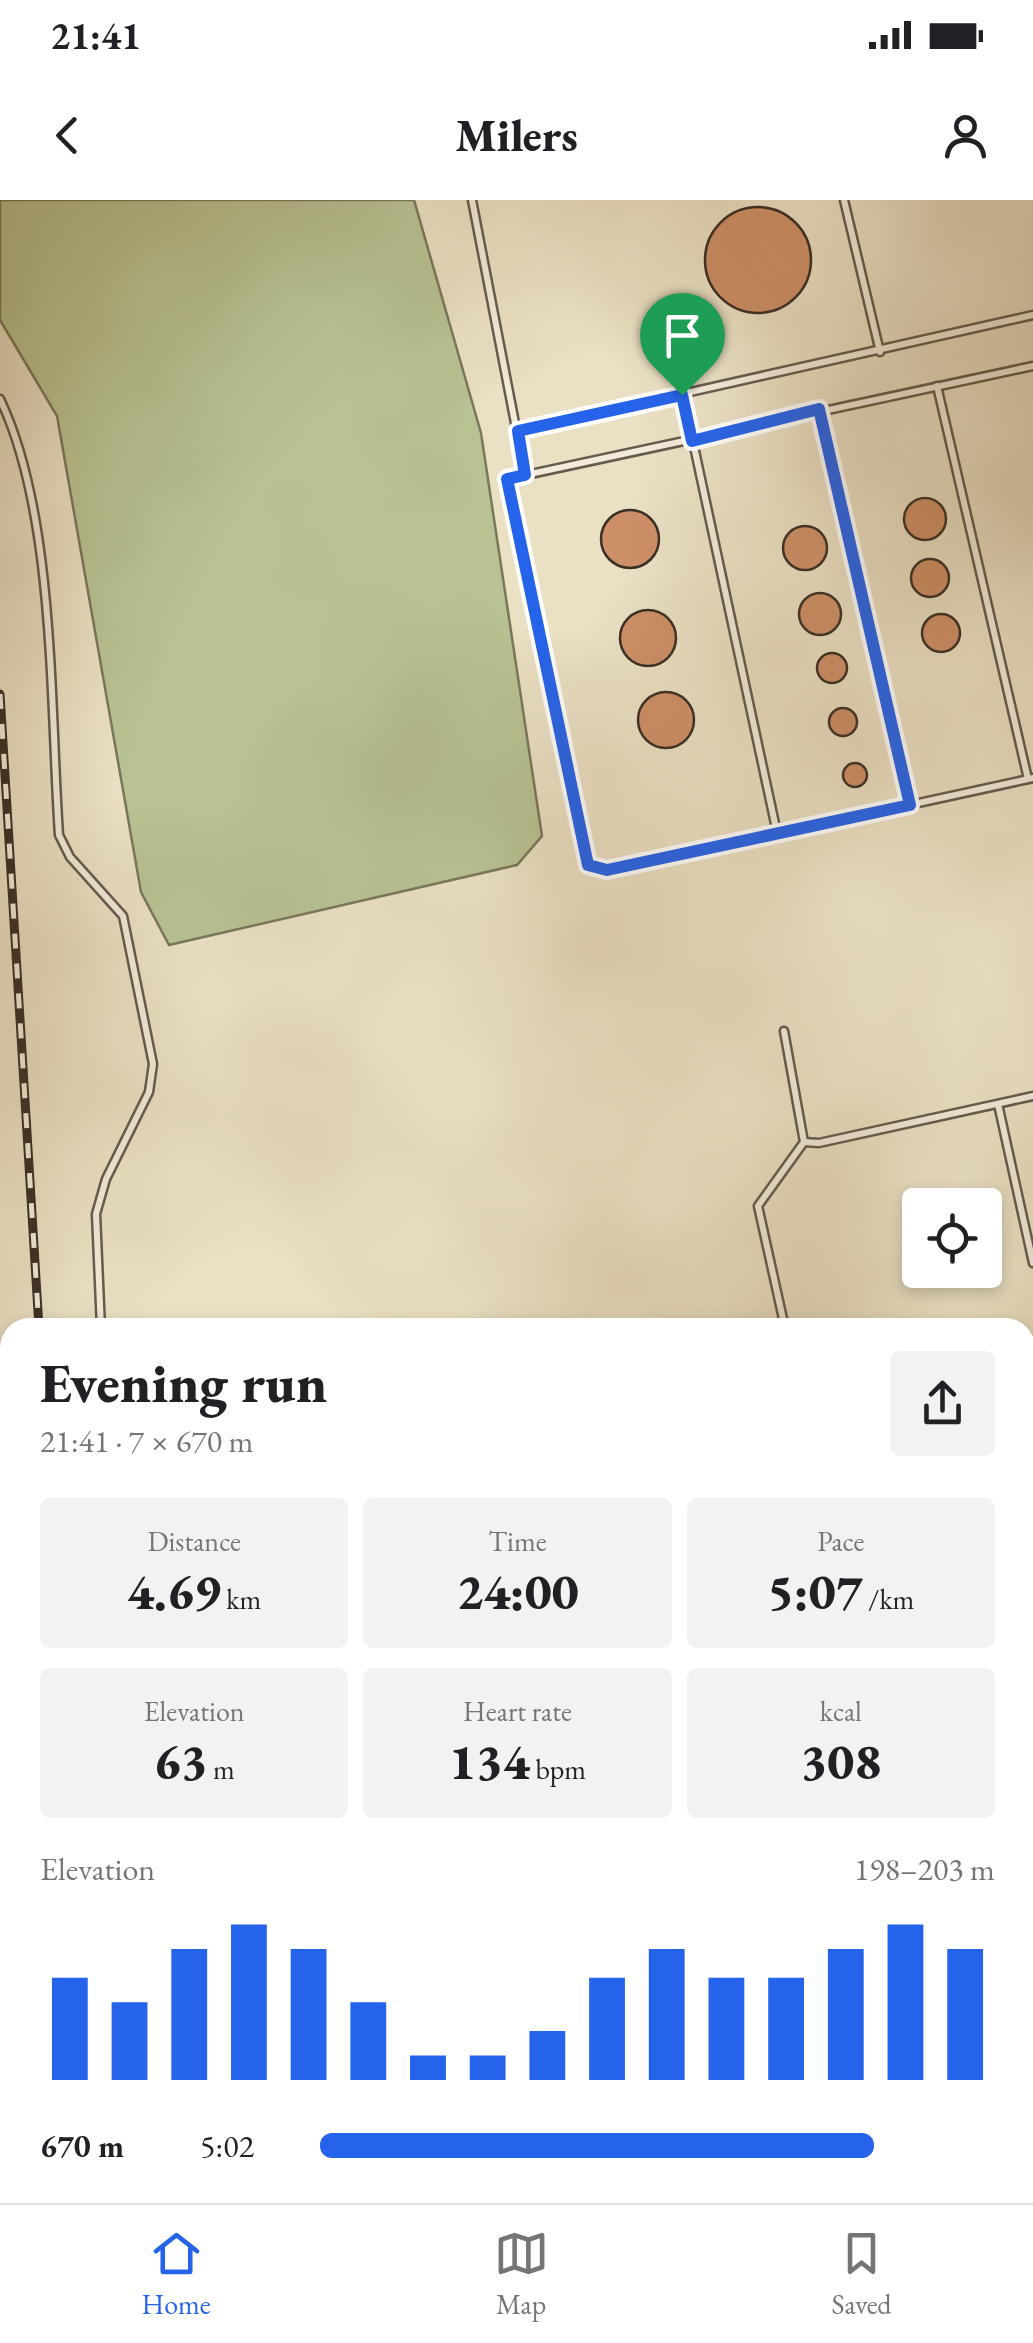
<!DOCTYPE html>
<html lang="en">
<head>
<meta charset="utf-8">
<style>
	:root { --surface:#fff; --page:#f2f2f2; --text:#202124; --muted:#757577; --line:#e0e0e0; --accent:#2563eb }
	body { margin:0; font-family:"EB Garamond",serif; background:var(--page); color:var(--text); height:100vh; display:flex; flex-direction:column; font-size:38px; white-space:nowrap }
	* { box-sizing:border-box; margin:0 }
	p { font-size:32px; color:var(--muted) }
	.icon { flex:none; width:55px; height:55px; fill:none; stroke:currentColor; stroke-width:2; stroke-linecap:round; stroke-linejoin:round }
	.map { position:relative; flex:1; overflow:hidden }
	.panel { position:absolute; left:0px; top:1118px; width:1035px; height:888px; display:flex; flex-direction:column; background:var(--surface); border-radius:30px 30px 0 0; box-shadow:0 5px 15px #0003 }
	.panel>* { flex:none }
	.tools { position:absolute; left:902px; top:988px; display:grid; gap:20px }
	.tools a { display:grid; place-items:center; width:100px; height:100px; border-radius:10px; background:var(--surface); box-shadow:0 5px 15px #0003; font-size:50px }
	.pin { position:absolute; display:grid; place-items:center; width:85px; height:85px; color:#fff; margin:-102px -42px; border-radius:50% 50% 50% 0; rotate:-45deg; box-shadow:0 0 10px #0007 }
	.pin .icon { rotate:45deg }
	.round { display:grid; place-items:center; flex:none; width:105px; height:105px; border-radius:10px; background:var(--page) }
	.summary { display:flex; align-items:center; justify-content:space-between; height:170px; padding:0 40px }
	h1 { font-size:55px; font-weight:800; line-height:75px }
	.metrics { display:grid; grid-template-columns:repeat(3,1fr); gap:15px; height:170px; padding:10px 40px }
	.metrics div { display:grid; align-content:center; border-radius:10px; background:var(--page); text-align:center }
	.metrics b { font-size:50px; font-weight:800 }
	.metrics small { font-size:28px; font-weight:400 }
	.metrics p { font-size:28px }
	.chart { height:280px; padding:20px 40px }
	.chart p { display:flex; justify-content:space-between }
	.chart svg { width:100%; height:180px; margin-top:10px; stroke:var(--accent); stroke-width:6 }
	ul { padding:0 40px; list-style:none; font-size:32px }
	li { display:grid; grid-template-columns:160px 120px 1fr; align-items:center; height:75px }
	li i { height:25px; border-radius:12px; background:var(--accent) }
	.status { display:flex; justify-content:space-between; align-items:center; height:70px; padding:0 50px; background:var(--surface); direction:ltr }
	.status svg { height:28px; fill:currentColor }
	header { display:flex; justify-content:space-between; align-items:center; height:130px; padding:0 40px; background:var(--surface); font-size:45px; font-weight:800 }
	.tabs { display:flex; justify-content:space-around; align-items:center; height:140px; border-top:2px solid var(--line); background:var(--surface); font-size:28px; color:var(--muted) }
	.tabs a { display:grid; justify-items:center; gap:5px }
	.tabs .selected { color:var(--accent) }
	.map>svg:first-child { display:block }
</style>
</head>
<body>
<div class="status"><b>21:41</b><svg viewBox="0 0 49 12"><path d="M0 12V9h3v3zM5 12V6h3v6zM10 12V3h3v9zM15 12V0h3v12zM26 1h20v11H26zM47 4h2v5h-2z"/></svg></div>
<header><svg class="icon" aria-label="back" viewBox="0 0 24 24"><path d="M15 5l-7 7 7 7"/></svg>Milers<svg class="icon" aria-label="person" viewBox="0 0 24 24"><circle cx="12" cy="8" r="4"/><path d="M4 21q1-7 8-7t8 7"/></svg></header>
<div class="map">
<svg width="1033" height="2003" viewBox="0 0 1033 2003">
	<rect width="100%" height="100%" fill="#eae0c4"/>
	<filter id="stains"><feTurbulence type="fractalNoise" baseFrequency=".002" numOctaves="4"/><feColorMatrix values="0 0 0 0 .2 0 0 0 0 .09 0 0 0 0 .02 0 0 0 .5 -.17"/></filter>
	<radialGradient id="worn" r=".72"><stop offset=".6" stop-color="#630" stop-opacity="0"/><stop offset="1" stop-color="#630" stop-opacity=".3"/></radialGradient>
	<!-- green -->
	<path fill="#b8c293" stroke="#79785c" stroke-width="2.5" d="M0,0H414L481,233L542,636L517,665L169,745L141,692L57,216L0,120Z"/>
	<!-- building -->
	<g fill="#cd8f67" stroke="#3a2f25" stroke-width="2.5">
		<circle cx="758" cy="60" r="53"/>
		<circle cx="925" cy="319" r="21"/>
		<circle cx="630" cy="339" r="29"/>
		<circle cx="805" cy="348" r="22"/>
		<circle cx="930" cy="378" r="19"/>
		<circle cx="820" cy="414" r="21"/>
		<circle cx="648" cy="438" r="28"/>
		<circle cx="941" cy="433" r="19"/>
		<circle cx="832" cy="468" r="15"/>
		<circle cx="666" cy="520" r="28"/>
		<circle cx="843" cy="522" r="14"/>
		<circle cx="855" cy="575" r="12"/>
	</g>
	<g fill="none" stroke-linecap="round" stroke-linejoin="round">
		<defs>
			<g id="service">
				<path d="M472,0L525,275"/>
				<path d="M844,0L880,152"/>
				<path d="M1033,166L507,279L588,665L607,671L1033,578"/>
				<path d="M937,186L1028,579"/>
				<path d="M683,195L777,633"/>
				<path d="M0,199C55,314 50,505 59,635L70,657L123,716L153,864L149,892L106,979L96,1014L101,1128"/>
				<path d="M819,209L910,605"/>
				<path d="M517,231L1033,115"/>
				<path d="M784,831L804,942L758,1006L785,1128"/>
				<path d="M998,904L1033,1063"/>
				<path d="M804,942L819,943L1033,896"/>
				<path d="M1025,1147L1033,1145"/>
				<path d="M0,1284L10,1299"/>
				<path d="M1025,1352L1033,1373"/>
			</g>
			<g id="minor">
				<path d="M1025,1727L1033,1741"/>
				<path d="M1025,1982L1033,1978"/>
				<path d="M199,2003L211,1995"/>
				<path d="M295,2003L308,1995"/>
				<path d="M975,2003L994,1995"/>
			</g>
			<g id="primary">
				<path d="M1025,1542L1033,1537"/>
				<path d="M245,2003L257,1995"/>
			</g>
		</defs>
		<!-- service casing -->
		<use href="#service" stroke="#665b4d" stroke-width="11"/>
		<!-- minor casing -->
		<use href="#minor" stroke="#665b4d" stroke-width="18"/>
		<!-- primary casing -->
		<use href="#primary" stroke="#3a2f25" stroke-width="25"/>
		<!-- service -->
		<use href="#service" stroke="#f1ebd9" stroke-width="6"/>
		<!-- minor -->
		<use href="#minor" stroke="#f1ebd9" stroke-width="12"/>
		<!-- primary -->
		<use href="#primary" stroke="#eae0c4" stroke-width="20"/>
		<defs>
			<path id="rail" d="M0,494L39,1128"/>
		</defs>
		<!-- rail casing -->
		<use href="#rail" stroke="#3a2f25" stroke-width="9"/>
		<!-- rail -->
		<use href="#rail" stroke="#f1ebd9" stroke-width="5" stroke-dasharray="15" stroke-linecap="butt"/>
	</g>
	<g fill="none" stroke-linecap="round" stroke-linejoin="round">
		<defs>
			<path id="route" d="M682,195L692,241L819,209L910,605L607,670L588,665L507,279L525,275L518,231Z"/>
		</defs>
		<!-- route casing -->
		<use href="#route" stroke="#fff" stroke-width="20"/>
		<!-- route -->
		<use href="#route" stroke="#2563eb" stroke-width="12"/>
	</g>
	<rect width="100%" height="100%" filter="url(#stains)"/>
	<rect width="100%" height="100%" fill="url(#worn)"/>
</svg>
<div class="tools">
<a><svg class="icon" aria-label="locate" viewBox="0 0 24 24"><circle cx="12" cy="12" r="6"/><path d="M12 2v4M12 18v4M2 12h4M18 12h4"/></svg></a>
</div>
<div class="pin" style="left:682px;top:195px;background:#1e9e55"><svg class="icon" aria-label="arrive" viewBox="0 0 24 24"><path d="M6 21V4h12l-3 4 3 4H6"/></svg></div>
<section class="panel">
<div class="summary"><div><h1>Evening run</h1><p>21:41 · 7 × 670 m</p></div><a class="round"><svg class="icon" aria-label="share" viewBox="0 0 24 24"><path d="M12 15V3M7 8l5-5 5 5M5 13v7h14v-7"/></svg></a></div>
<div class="metrics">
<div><p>Distance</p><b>4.69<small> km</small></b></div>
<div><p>Time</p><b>24:00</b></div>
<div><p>Pace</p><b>5:07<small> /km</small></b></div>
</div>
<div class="metrics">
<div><p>Elevation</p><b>63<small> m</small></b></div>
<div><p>Heart rate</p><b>134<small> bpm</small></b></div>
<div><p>kcal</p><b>308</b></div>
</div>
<div class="chart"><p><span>Elevation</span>198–203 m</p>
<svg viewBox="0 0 160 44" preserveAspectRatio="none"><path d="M5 44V19M15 44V25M25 44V12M35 44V6M45 44V12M55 44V25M65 44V38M75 44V38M85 44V32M95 44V19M105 44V12M115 44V19M125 44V19M135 44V12M145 44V6M155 44V12"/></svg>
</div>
<ul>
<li><b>670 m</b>5:02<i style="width:82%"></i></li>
</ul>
</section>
</div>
<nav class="tabs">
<a class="selected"><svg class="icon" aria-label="home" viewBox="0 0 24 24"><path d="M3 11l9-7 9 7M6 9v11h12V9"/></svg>Home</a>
<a><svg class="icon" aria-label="map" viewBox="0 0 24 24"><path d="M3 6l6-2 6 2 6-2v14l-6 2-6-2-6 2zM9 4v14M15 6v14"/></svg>Map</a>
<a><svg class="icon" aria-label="saved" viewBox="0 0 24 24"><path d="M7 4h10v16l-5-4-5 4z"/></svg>Saved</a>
</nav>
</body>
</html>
